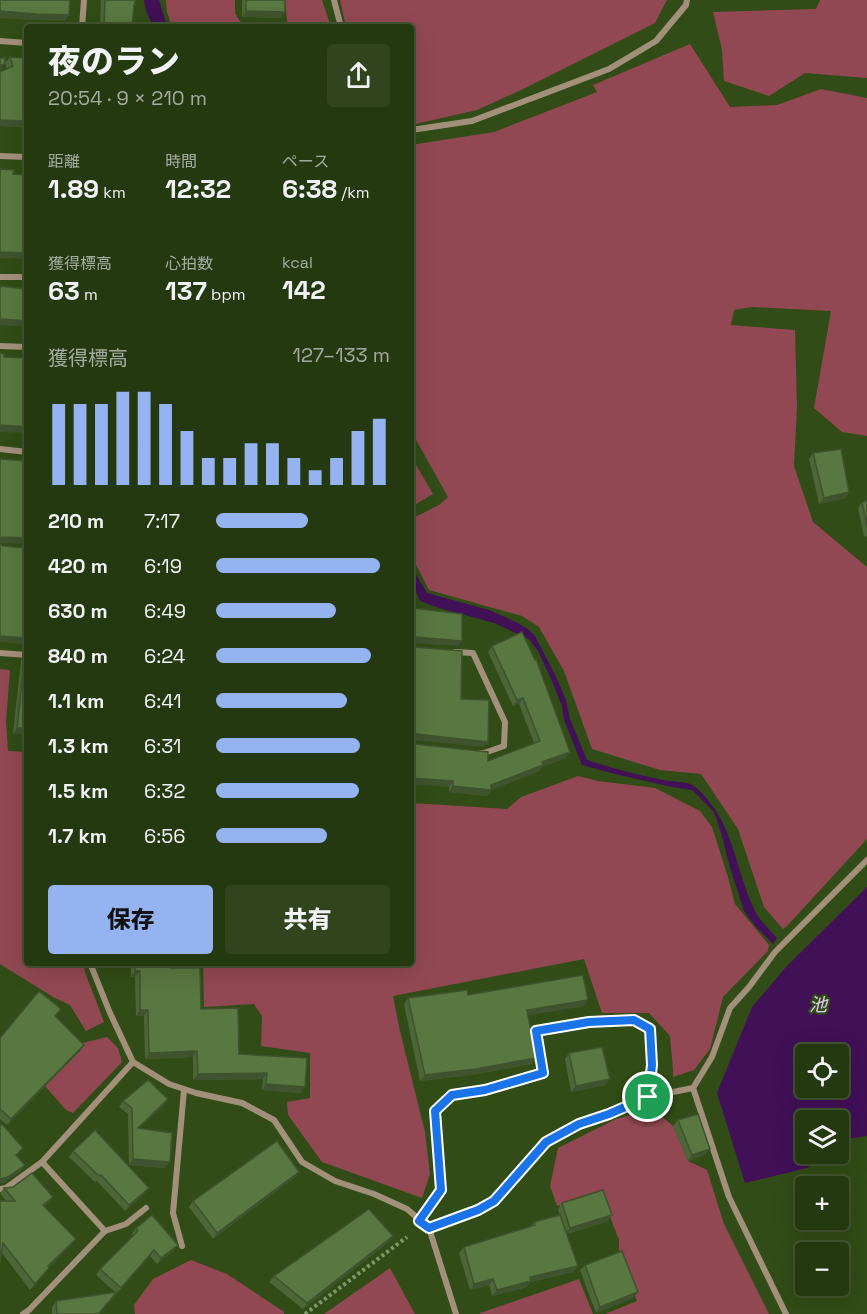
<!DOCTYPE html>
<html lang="ja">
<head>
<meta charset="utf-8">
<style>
	:root { --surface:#253910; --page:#31441e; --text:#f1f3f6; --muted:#a3ac9f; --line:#425330; --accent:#95b2f1 }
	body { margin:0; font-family:"Space Grotesk","Noto Sans JP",sans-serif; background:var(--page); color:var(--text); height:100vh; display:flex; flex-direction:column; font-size:22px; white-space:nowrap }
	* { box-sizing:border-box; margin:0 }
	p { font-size:20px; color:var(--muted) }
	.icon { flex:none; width:33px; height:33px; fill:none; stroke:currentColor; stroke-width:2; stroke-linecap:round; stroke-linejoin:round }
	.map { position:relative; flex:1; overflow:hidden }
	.side { position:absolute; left:24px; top:24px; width:390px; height:942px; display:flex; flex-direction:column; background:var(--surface); border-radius:6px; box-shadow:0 6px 24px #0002,0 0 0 2px var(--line) }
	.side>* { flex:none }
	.tools { position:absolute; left:795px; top:1044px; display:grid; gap:12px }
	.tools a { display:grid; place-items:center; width:54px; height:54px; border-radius:6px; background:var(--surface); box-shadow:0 6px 24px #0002,0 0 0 2px var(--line); font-size:30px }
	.pin { position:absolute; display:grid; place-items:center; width:51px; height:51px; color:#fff; margin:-26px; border:3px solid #fff; border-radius:50%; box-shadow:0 2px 6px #0007 }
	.round { display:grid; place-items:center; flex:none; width:63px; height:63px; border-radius:6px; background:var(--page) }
	.head { display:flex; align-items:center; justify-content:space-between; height:102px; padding:0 24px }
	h1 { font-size:33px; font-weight:800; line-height:45px }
	.figures { display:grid; grid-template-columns:repeat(3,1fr); gap:9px; height:102px; padding:6px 24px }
	.figures div { display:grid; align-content:center }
	.figures b { font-size:26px; font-weight:800 }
	.figures small { font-size:16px; font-weight:400 }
	.figures p { font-size:16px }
	.chart { height:168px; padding:12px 24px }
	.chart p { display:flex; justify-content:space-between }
	.chart svg { width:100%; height:108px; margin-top:6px; stroke:var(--accent); stroke-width:6 }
	.button { display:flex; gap:12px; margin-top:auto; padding:12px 24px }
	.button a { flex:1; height:69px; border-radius:6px; background:var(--accent); color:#111; font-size:24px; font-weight:800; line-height:69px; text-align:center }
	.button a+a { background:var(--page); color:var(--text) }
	ul { padding:0 24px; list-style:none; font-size:20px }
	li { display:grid; grid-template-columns:96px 72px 1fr; align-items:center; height:45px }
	li i { height:15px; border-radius:8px; background:var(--accent) }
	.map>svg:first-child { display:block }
</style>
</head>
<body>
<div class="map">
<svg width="867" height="1314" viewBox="0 0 867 1314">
	<rect width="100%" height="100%" fill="#314c16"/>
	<!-- green -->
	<g fill="#914852">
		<path d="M166,0H235V13L241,23L273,27H172L167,12Z"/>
		<path d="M285,0H322L331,27H292L287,21Z"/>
		<path d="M340,0H667L655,23L521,90L477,110L411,125V27H346Z"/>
		<path d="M820,0H867V78L805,73L769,96L724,81L722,50L713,12L816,9Z"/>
		<path d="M690,44L730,107L777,105L821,89L867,98V436L842,432L814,408L831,311L752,307L734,310L731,325L795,330L797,407L794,466L813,522L867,567V839L787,926L783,929L764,907L738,829L701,774L660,770L592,749L564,671L539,627L522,616L429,590L411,555V519L439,505L448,497L411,431V145L494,132L597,92L593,85Z"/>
		<path d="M411,456L433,494L411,507Z"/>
		<path d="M0,669L10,670L6,722L8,751L27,752V963H83L85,972L104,1022L86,1031L70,1005L53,997L0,964Z"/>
		<path d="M578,776L598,781L655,788L700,811L712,827L728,877L735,904L769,945L768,951L723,997L710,1049L694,1070L673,1077V1069L670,1036L649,1013H602L584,959L393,996L400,1031L425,1132L430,1174L422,1198L322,1162L288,1115L287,1102L310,1098V1053L261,1046L262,1016L254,1004L204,1007L203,963H411V803L507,809L521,797Z"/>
		<path d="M107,1037L118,1048L122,1062L73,1113L66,1110L45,1086L80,1051L83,1043Z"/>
		<path d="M653,1109L673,1126L688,1161L707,1170L724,1224L769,1314H605L637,1301L619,1252V1240L601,1193L557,1206L550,1186L558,1148L616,1119Z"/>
		<path d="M191,1260L227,1274L284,1312V1314H135L134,1305L153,1279Z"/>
		<path d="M390,1268L415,1314H324Z"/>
		<path d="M579,1279L593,1314H480V1313Z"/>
	</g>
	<!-- water -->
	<g fill="#411057" fill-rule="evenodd">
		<path d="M144,0H159L165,20L170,27H153L146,10Z"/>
		<path d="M411,566L427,593L489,610L516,622L528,629L535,636L557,679L566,700L570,719L587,760C612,768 637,775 663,780C671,782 682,781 690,784C697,787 703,794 707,799C735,831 737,876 756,913C761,922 770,930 777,938L773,944L756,927L744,911L729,864L722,836L714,812L692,790L672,787L615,774L582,765L564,720L562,706L551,679L538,651L529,639L494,623L439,608L420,601L411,580Z"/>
		<path d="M867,887V1136L847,1139L839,1145L838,1120H806V1154H827L807,1168L745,1183L717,1093L752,1007L787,966ZM806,1054H838V1088H806Z"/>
	</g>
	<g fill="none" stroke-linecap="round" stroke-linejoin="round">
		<!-- path -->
		<g stroke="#80966d" stroke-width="4" stroke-dasharray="3 3" stroke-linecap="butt">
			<path d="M141,27L142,25"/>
			<path d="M305,1314L407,1237"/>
		</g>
		<!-- street -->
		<g stroke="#a3907a" stroke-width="6">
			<path d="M334,0L341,27"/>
			<path d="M82,27L84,0"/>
			<path d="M0,41L27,43"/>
			<path d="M411,130L472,121L609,69L656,41L686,5L687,0"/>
			<path d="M0,156L27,157"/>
			<path d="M0,277H27"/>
			<path d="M0,346L27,347"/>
			<path d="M0,449L27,452"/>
			<path d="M455,652L473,653L505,722L504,746L484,753H480"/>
			<path d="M0,653L27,655"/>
			<path d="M90,963L110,1013L133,1062L169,1084L196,1093L242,1103L274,1120L302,1162L335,1181L374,1194L407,1209L429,1228L456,1314"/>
			<path d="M693,1088L729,1197L786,1314"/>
			<path d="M42,1162L105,1231L126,1224L146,1208"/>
			<path d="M0,1189L6,1188L42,1162L133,1062"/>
			<path d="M419,1221L441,1190L435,1111L452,1095L485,1090L543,1073L536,1031L589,1022L634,1020L650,1029L652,1065L648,1097"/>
			<path d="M429,1228L478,1211L494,1201L546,1142L579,1124L609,1114L648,1097L693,1088L712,1057L730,1008L749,987L775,952L867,860"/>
			<path d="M182,1246L173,1213L184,1090"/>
			<path d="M23,1314L29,1310L105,1231"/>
		</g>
	</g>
	<!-- wall -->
	<g fill="#4d6638">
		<path d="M101,0H135L133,8L132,27H100Z"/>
		<path d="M242,0H285V12L281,18L242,17Z"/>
		<path d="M10,57L27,58V127L0,126V72L7,69L5,63Z"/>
		<path d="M813,453L849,492L845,498L819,504L809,459Z"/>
		<path d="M867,501V536L864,537L858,508L862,502Z"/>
		<path d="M3,546L27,548V650L22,649V644Z"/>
		<path d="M492,646L566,758L541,767L539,771L491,790L487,796L449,792V787L415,744L488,761L534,743L519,704L513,706L488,652Z"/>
		<path d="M25,654L27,734H13L21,660Z"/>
		<path d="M131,963H170V968L201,1009L239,1054L301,1093L262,1090L263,1079L193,1080V1057L145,1059L144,1016H136L135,977H131Z"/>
		<path d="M468,995L584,1006L528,1015L536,1058L532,1064L471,1075L420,1081L404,1004L408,998Z"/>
		<path d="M56,1017L80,1051L7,1125L0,1119V1038Z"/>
		<path d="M569,1053L605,1085L571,1092L565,1059Z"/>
		<path d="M123,1101L164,1105L139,1128L165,1168L129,1165L128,1114L119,1107Z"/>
		<path d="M678,1120L705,1155L688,1161L673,1126Z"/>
		<path d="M73,1151L144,1194L125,1211L97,1181L95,1182L69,1157Z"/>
		<path d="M299,1172L295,1177L213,1239L189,1207L193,1201Z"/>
		<path d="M4,1188L53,1197L49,1203L44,1206L76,1239L71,1245L49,1267L45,1274L30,1290L2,1253L6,1201L0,1193Z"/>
		<path d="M562,1203L608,1221L567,1234L573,1272L530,1282L527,1287L492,1296L489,1285L470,1290L459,1253L464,1247L531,1226L534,1222L560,1216L558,1209Z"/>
		<path d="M136,1228L178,1245L173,1251L157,1264L150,1256L99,1314H52V1307L56,1301L115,1292L96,1275L100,1269L133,1236L132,1234Z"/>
		<path d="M389,1242L303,1309L269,1282L274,1276Z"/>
		<path d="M585,1265L633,1298L596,1313L580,1270Z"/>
	</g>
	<!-- shaded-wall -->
	<g fill="#3e532e">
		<path d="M0,11L69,15L65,21L30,20L0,18Z"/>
		<path d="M246,11L285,12L281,18L242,17Z"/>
		<path d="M5,64L1,70H0V65Z"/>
		<path d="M0,120L27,121V127L0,126Z"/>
		<path d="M0,252L27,253V259L0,258Z"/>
		<path d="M0,319L27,321V327L0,325Z"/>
		<path d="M0,425L27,427V433L0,432Z"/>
		<path d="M849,492L845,498L819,504L824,498Z"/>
		<path d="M1,537L27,538V544L0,543V539Z"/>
		<path d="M0,636L26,638L22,644L0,642Z"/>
		<path d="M415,637L462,641L458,646L411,643V639Z"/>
		<path d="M26,643L27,644V650L22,649Z"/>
		<path d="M523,698L519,704L513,706L517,700Z"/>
		<path d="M17,728H27V734H13Z"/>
		<path d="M416,734L488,742L484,747L411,740V736Z"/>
		<path d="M570,752L566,758L541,767L539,771L491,790L487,796L449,792L453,786L491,785L542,762Z"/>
		<path d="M411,778L453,781L449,787L411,784Z"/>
		<path d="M135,971H140L135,977H131Z"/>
		<path d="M588,1000L584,1006L523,1016L527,1010Z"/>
		<path d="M140,1010H148L144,1016H136Z"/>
		<path d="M84,1045L80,1051L7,1125L11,1119Z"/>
		<path d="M197,1051L193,1057L145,1059L149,1053Z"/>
		<path d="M536,1058L532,1064L471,1075L420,1081L425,1075Z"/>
		<path d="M267,1073L263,1079L193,1080L198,1074Z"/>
		<path d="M610,1079L605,1085L571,1092L576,1086Z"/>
		<path d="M266,1084L305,1087L301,1093L262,1090Z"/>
		<path d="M168,1099L164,1105L133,1134L138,1128Z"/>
		<path d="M710,1149L705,1155L688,1161L692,1155Z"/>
		<path d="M133,1159L170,1162L165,1168L129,1165Z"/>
		<path d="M25,1165L21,1171L4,1183L0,1184V1181L1,1179Z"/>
		<path d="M299,1172L295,1177L213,1239L217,1233Z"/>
		<path d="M149,1188L144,1194L125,1211L129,1205Z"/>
		<path d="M53,1197L49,1203L39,1211L43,1205Z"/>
		<path d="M612,1215L608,1221L565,1234L570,1228Z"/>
		<path d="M393,1236L389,1242L303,1309L307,1303Z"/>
		<path d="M76,1239L71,1245L44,1272L48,1266Z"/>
		<path d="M178,1245L173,1251L157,1264L161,1258Z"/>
		<path d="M154,1250L150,1256L117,1294L121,1288Z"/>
		<path d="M578,1266L573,1272L530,1282L527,1287L492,1296L497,1290L530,1277Z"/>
		<path d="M493,1279L489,1285L470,1290L474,1284Z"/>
		<path d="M638,1292L633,1298L596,1313L600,1307Z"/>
	</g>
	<!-- building -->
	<g fill="#597741" stroke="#3e532e" stroke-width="1.5">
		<path d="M0,0H70L69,15L35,14L0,11Z"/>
		<path d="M105,0H135V5H134L132,27H104Z"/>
		<path d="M246,0H285V12L246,11Z"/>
		<path d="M10,57L27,58V121L0,120V72L13,66Z"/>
		<path d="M0,58H5V64L0,65Z"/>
		<path d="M0,169L14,170L13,174L27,175V253L0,252Z"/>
		<path d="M0,286L27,289V321L0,319Z"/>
		<path d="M0,353L4,354V357L27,358V427L0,425Z"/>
		<path d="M841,449L849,492L824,498L813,453Z"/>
		<path d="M0,459L27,461V538L1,537L0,539Z"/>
		<path d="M867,501V526L862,502Z"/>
		<path d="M0,544L3,546L27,548V644L26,643V638L0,636Z"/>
		<path d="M411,593L413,598V608L462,614V641L415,637L411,639Z"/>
		<path d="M522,632L535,660L536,659L570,752L542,762L543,765L491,785V790L453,786V781L411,778V742L415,744L488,752V761L540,741L523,698L517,700L492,646Z"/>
		<path d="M411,645L415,647L462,651L461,699L489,700L488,742L416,734L411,736Z"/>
		<path d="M25,654H27V728H17Z"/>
		<path d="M135,963H170V968H200L201,1009L238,1008L239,1054L307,1058L305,1087L266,1084L267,1073L198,1074L197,1051L149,1053L148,1010H140V971H135Z"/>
		<path d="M583,975L588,1000L527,1010L536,1058L476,1069L425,1075L408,998L467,990L468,995Z"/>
		<path d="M39,991L61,1009L55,1016L84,1045L11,1119L0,1109V1038Z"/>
		<path d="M602,1047L610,1079L576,1086L569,1053Z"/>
		<path d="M148,1080L168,1099L138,1128L172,1133L170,1162L133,1159L132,1108L123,1101Z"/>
		<path d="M698,1114L710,1149L692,1155L678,1120Z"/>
		<path d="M2,1124L23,1148L16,1155L25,1165L8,1177L1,1179L0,1181V1126Z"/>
		<path d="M95,1130L149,1188L129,1205L101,1175L99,1176L73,1151Z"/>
		<path d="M277,1141L299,1172L217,1233L193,1201Z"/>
		<path d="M32,1173L53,1197L43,1205L76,1239L48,1266L49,1268L35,1284L3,1243L0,1263V1201H15L4,1188L13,1187Z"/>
		<path d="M603,1190L612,1215L570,1228L562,1203Z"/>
		<path d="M369,1209L393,1236L307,1303L274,1276Z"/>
		<path d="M152,1215L178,1245L161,1258L154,1250L121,1288L100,1269L138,1231L136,1228Z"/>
		<path d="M560,1215L578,1266L530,1277L531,1281L497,1290L493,1279L474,1284L464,1247L535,1225L534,1222Z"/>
		<path d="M622,1251L638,1292L600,1307L585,1265Z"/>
		<path d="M117,1292L99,1313L95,1314H57L56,1301Z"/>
	</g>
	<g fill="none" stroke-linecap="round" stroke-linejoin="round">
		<defs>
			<path id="route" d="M634,1020L650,1029L652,1065L648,1097L609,1114L579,1124L546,1142L494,1201L478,1210L429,1228L419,1221L441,1190L435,1111L452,1095L485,1090L543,1073L536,1031L589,1022Z"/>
		</defs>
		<!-- route casing -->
		<use href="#route" stroke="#fff" stroke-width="12"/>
		<!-- route -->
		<use href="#route" stroke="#1a73e8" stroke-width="8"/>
	</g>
	<g text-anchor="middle" stroke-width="4.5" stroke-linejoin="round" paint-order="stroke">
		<!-- water labels -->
		<g font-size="18" font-style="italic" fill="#e4cbf3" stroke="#314c16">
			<text x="818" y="1011">池</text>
		</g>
	</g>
</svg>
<div class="tools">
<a><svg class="icon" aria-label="locate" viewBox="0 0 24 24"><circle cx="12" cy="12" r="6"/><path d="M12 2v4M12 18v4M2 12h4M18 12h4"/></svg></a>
<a><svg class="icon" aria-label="layers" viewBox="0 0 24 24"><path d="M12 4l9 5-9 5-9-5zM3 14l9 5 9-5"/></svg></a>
<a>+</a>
<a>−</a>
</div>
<div class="pin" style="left:648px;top:1097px;background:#1e9e55"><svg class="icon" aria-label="arrive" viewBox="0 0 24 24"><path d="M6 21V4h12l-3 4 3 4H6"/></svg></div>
<section class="side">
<div class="head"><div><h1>夜のラン</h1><p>20:54 · 9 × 210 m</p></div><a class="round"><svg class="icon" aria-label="share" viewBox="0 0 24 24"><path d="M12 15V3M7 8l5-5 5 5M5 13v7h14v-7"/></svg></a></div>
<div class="figures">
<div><p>距離</p><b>1.89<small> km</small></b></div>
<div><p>時間</p><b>12:32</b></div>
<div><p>ペース</p><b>6:38<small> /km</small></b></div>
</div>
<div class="figures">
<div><p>獲得標高</p><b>63<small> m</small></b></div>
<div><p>心拍数</p><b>137<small> bpm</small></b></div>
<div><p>kcal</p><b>142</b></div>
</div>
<div class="chart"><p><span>獲得標高</span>127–133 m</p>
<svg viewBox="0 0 160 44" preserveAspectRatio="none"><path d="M5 44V11M15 44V11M25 44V11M35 44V6M45 44V6M55 44V11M65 44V22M75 44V33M85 44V33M95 44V27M105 44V27M115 44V33M125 44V38M135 44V33M145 44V22M155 44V17"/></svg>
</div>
<ul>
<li><b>210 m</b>7:17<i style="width:53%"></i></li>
<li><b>420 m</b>6:19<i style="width:94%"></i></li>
<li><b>630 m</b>6:49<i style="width:69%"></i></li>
<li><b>840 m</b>6:24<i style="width:89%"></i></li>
<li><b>1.1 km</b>6:41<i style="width:75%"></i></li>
<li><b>1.3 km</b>6:31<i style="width:83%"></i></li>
<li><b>1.5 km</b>6:32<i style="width:82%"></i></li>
<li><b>1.7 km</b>6:56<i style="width:64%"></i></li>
</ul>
<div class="button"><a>保存</a><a>共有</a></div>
</section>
</div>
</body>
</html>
